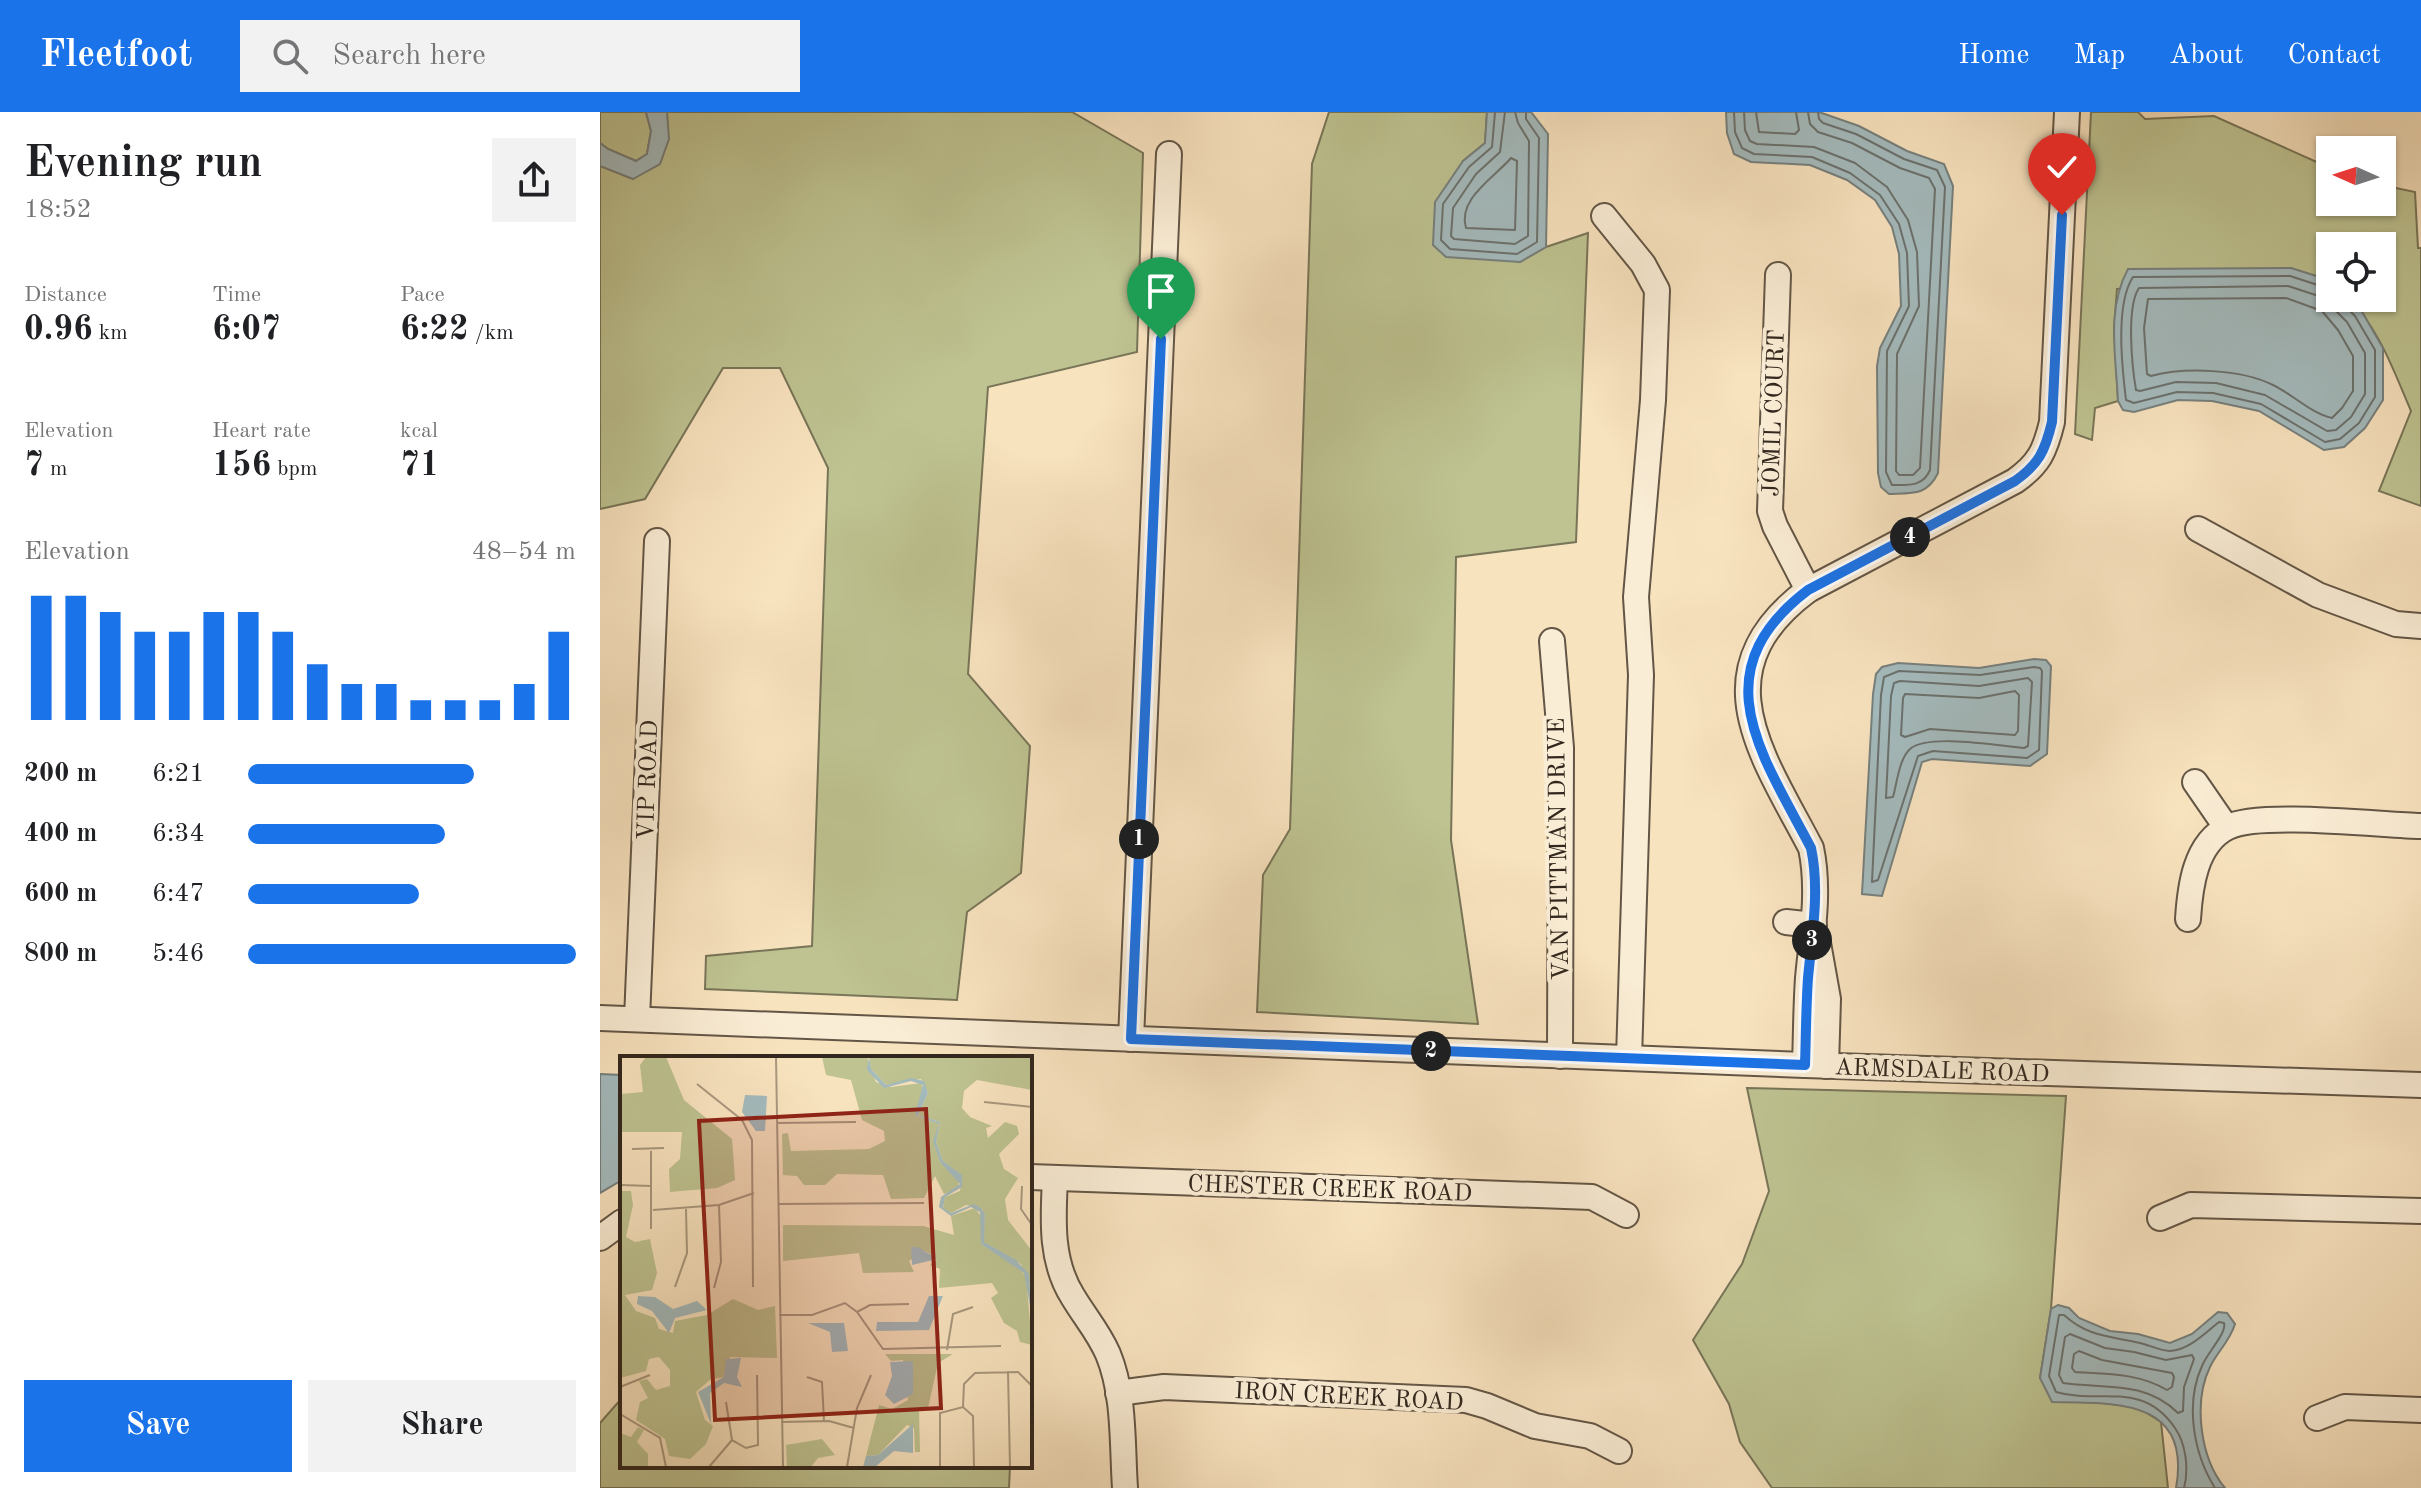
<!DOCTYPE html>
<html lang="en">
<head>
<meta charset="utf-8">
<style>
	:root { --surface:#fff; --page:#f2f2f2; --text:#202124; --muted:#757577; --accent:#1a73e8 }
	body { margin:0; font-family:"Old Standard TT",serif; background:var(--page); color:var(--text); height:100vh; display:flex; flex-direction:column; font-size:30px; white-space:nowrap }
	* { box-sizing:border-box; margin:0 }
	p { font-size:26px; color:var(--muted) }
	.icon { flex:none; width:44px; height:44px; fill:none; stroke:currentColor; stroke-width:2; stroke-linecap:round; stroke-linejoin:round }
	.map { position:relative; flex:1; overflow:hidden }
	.drawer { display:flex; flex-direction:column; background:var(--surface); width:600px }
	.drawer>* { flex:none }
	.needle { width:52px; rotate:273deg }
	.tools { position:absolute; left:1716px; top:24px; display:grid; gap:16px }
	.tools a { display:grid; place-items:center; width:80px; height:80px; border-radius:0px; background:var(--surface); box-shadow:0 2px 6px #0004; font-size:40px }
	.pin { position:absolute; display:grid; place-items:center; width:68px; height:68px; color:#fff; margin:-82px -34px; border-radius:50% 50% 50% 0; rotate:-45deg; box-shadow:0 0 8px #0007 }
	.pin .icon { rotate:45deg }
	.km { position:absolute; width:40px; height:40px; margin:-20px; border-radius:50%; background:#222; color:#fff; font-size:22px; line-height:40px; text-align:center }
	.round { display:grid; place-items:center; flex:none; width:84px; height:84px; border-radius:0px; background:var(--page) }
	.headline { display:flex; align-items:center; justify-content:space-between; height:136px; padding:0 24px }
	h1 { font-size:44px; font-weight:800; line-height:60px }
	.metrics { display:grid; grid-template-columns:repeat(3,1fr); gap:12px; height:136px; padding:8px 24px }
	.metrics div { display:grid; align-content:center }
	.metrics b { font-size:34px; font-weight:800 }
	.metrics small { font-size:22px; font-weight:400 }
	.metrics p { font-size:22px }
	.chart { height:224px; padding:16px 24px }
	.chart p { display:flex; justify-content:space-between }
	.chart svg { width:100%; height:144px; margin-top:8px; stroke:var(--accent); stroke-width:6 }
	.action { display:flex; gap:16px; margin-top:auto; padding:16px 24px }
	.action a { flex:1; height:92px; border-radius:0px; background:var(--accent); color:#fff; font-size:32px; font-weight:800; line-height:92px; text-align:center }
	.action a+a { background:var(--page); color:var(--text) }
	ul { padding:0 24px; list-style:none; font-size:26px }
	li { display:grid; grid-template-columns:128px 96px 1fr; align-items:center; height:60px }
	li i { height:20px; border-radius:10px; background:var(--accent) }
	header { display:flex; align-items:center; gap:48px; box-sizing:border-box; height:112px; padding:0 40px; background:var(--accent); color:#fff }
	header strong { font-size:38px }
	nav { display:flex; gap:44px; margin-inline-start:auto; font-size:28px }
	.search { width:560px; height:72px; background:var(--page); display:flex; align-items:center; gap:20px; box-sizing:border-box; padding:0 28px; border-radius:0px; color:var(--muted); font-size:30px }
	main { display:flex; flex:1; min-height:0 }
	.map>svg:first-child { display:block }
</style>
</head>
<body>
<header>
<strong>Fleetfoot</strong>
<div class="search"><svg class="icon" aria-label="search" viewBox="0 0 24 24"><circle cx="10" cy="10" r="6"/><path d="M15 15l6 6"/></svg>Search here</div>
<nav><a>Home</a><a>Map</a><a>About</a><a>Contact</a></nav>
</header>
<main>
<section class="drawer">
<div class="headline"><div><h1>Evening run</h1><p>18:52</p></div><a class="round"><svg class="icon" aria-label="share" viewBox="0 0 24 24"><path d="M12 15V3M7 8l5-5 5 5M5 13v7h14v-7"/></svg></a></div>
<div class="metrics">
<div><p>Distance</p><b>0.96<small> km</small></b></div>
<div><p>Time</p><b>6:07</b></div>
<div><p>Pace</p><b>6:22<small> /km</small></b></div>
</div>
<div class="metrics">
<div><p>Elevation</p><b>7<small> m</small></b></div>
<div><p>Heart rate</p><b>156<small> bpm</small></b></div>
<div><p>kcal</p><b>71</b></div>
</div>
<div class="chart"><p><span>Elevation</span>48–54 m</p>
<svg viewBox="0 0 160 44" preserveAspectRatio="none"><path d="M5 44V6M15 44V6M25 44V11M35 44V17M45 44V17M55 44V11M65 44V11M75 44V17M85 44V27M95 44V33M105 44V33M115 44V38M125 44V38M135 44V38M145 44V33M155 44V17"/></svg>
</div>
<ul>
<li><b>200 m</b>6:21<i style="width:69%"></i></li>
<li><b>400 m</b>6:34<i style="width:60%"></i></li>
<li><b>600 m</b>6:47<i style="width:52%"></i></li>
<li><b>800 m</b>5:46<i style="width:100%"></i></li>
</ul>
<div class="action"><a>Save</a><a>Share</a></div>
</section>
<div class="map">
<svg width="1821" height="1376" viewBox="0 0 1821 1376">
	<rect width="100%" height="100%" fill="#f8e3bf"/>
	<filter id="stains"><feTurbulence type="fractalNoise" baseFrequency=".0025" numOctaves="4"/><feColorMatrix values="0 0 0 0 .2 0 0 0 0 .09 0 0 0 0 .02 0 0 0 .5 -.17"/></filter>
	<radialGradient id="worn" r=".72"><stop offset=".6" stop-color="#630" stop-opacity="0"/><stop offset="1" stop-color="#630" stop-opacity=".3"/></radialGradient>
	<!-- green -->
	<g fill="#bec391" stroke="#787558" stroke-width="2">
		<path d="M0,0H46L51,19L47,42L36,49L8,37L0,31Z"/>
		<path d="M67,0H472L543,41L537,240L388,275L368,562L430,634L421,761L367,800L357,888L105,877L106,844L212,834L228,356L180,256H123L45,387L0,397V54L33,67L68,27Z"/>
		<path d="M729,0H887L885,31L863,49L920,150L946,135L988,121L976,430L856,445L851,728L878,912L657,900L663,763L690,717L712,52Z"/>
		<path d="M1491,0H1538L1545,7L1614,4L1730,56V90H1782V73L1815,80L1818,136H1821V394L1779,379L1811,299C1794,260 1779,215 1747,186H1782V134H1730V171L1726,167L1517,177L1514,216L1518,289L1495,296L1492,328L1475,322Z"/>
		<path d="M1147,976L1466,984L1451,1197L1440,1266L1504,1291L1539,1296L1561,1310L1568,1376H1172L1140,1330L1129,1292L1093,1228L1142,1152L1169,1079Z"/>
		<path d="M22,1286V1354H410L409,1376H0V1311Z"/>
	</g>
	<!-- water -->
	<g fill="#a4bbbe" stroke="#76807e" stroke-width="2">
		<path d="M46,0H67L69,27L60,52L33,67L0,54V31L8,37L36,49L47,42L51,19Z"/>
		<path d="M887,0H931L948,22L946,135L920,150L846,145L833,133L835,90L863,49L885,31Z"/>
		<path d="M1126,0H1219L1259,14L1307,39L1344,52L1353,74L1338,361C1327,384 1312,381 1289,382L1281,375L1278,361L1277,254L1280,236L1301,194L1299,142L1292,115L1275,88L1247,68L1210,53L1151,50L1134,42L1127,21Z"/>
		<path d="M1691,156L1726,167L1730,171V186H1747L1761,198L1783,236V288L1765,316L1744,335L1724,338L1659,299L1612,289L1578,288L1534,300L1523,298L1518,289C1516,245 1506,197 1528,157Z"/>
		<path d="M1434,547L1446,548L1451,554L1447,642L1430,654L1332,647L1322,650L1282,784L1262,782L1273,582L1276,562L1282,555L1298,551L1379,556Z"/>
		<path d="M0,962L22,963V1068L0,1081Z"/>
		<path d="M1458,1193L1469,1196L1479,1206L1510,1219L1538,1222L1570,1231L1592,1222L1618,1200L1627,1201L1635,1212C1630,1229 1617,1240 1610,1255C1593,1290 1600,1346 1625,1376H1576C1592,1286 1515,1291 1452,1290L1440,1266L1451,1197Z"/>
	</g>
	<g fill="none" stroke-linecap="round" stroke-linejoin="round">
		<!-- shore -->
		<g stroke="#6b716e" stroke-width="2">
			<path d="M895,0L892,35L869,55L843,92L841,128L850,137L917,142L937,130L939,26L926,7V0"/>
			<path d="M905,0L900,40L876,62L853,96L851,124L854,127L915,132L928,124L929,29L918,11L915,0"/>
			<path d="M1134,0L1135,20L1142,36L1154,42L1212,45L1250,61L1280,83L1299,112L1307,141L1309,194L1287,239L1286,360L1292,373C1308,373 1323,375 1330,358L1345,75L1337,58L1304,47L1256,22L1223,11L1219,7L1218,0"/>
			<path d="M1144,0L1145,18L1150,29L1157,32L1214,35L1255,51L1287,75L1308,108L1317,140L1319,194L1297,242L1296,359L1299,363H1313L1320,356L1335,77L1329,66L1300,56L1252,31L1218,20L1210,12L1208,0"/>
			<path d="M1156,0L1159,20L1195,22L1199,18L1196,0"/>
			<path d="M911,46L917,49L915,118L866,116C857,87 895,65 911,46Z"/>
			<path d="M1688,174L1731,188L1736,199L1747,210L1765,241V282L1751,305L1736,318L1727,319L1665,283L1616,271L1576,270L1540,279L1536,278C1532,255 1526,195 1539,176Z"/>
			<path d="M1730,177L1690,164L1533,165C1515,192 1522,255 1526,288L1534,291L1577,280L1613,281L1661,292L1725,330L1740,327L1759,311L1775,285V238L1755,204L1744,193L1742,186"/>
			<path d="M1686,186L1722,199L1738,218L1753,244V279L1742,296L1732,306C1712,302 1692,282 1673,273C1641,257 1585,255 1551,264L1547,262L1544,216L1548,187Z"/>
			<path d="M1434,555L1440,556L1442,559L1439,638L1427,646L1333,639L1318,644L1278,768L1272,770L1281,583L1284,565L1299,559L1380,563Z"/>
			<path d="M1428,566L1432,570L1428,634L1424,636C1400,634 1328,621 1310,637C1299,647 1297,671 1293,685L1286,686L1291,584L1294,571L1300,569L1379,574Z"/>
			<path d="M1415,579L1419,583L1418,619L1415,623L1330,617L1305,625L1301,623L1303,586L1305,582L1379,586Z"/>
			<path d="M1470,1222L1505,1236L1534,1240L1566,1248L1592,1243L1594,1247L1584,1275L1583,1299L1578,1301C1545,1268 1504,1277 1463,1271L1459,1263L1465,1225Z"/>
			<path d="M1479,1239L1502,1248L1572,1261L1574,1265L1572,1275L1567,1278C1538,1261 1507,1262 1475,1260L1472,1256L1474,1242Z"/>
			<path d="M1584,1376C1589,1357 1586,1332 1575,1316C1542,1267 1499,1293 1456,1280L1449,1264L1459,1203H1464C1488,1225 1510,1224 1540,1231C1549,1233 1561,1239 1570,1239C1589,1238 1605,1221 1619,1210L1624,1211C1627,1221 1607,1241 1602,1254C1585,1291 1593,1341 1615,1376"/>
		</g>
		<defs>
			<g id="minor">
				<path d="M1004,104L1043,152L1057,178L1053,288L1036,485L1041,563L1029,946"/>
				<path d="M1178,163L1170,399L1175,414L1208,478"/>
				<path d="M1598,417L1718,483L1796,512L1821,514"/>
				<path d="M952,529L961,636L960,944"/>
				<path d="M1595,670L1626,715"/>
				<path d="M1588,807C1590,775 1595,731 1628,715C1659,699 1781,713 1821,714"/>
				<path d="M1186,810L1214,813"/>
				<path d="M1218,831L1228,887L1226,954"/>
				<path d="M0,906L1205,953L1821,973"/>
				<path d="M37,907L57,429"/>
				<path d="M531,927L569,42"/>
				<path d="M1205,953C1206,924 1206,895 1208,866C1212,823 1220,778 1211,736C1162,642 1099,559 1208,478L1415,369C1439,352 1445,339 1452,310L1467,0"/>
				<path d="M430,1065L992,1085L1026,1103"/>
				<path d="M455,1066C453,1107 450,1149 473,1185C485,1205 499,1221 508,1242C525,1283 522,1333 525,1376"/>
				<path d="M1560,1106L1591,1093L1821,1099"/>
				<path d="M0,1126L22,1110"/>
				<path d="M518,1281L564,1275L866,1288L887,1294L935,1314L990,1324L1019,1339"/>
				<path d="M1717,1306L1745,1295L1821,1298"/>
			</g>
		</defs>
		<!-- minor casing -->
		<use href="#minor" stroke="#645646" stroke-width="28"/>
		<!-- minor -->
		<use href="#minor" stroke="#faedd5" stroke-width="24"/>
	</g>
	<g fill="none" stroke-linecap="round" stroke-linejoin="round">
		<defs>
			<path id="route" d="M561,227L531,927L1205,953C1206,924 1206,895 1208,866C1212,823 1220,778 1211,736C1162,642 1100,560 1208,478L1415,369C1439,352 1445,339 1452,310L1462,103"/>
		</defs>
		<!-- route casing -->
		<use href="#route" stroke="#fff" stroke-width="16"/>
		<!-- route -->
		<use href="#route" stroke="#1a73e8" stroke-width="10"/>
	</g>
	<g text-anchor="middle" stroke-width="8" stroke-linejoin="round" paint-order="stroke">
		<!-- street labels -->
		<g font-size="24" fill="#32271e" stroke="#faedd5">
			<text transform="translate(1173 301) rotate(-88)" y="8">JOMIL COURT</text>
			<text transform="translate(47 668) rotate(-88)" y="8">VIP ROAD</text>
			<text transform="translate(958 737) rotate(-91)" y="8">VAN PITTMAN DRIVE</text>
			<text transform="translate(1342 958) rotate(2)" y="8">ARMSDALE ROAD</text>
			<text transform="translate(730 1076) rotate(2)" y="8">CHESTER CREEK ROAD</text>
			<text transform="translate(749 1284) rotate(3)" y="8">IRON CREEK ROAD</text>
		</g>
	</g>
	<!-- overview -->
	<g transform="translate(20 944)">
		<rect width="412" height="412" fill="#f8e3bf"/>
		<path d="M26,1H46L64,44L112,83L115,124L97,132L50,136L49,113L60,103L62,76H0V38L23,36L20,9ZM202,1H247L256,26L271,31L301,27L305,36L295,59L319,68L315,90L320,106L339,122L338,133L324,138L315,120L304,142L271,143L263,119L217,118L205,129H184L177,120L163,119L162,78L168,77L171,95L249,93L265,85L264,75L242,64L231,24L206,19ZM249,1H412V34L357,24L344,35L342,52L350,61L372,70L366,72L368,82L385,66L397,70L399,78L379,98L384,113L398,122L385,143L388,164L412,195V233L401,208L363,186L365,159L361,152L346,149L331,157L323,153L325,141L340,135L342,120L323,105L316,86L320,66L298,59L308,37L301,23L266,29L251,13ZM0,135H11L13,149L6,181L15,186L30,183L37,217L32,234L5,239L16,255L35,262L39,273L53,277L55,265L87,259L113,243L138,254L155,250L157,302L110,301L104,321L91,323L76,336L85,364L93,370L86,388L70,403L49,400L45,383L16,364L20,346L28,342L19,325L27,323L36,334L50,330V314L39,301L29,303L26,315L0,322ZM355,152L363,163L361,188L395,208L406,220L412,289L400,286L397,275L384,267L371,242L378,237L372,227L319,232L320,213L310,209L317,203L305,195L289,205L294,216L243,217L239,197L163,205V169L303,170L334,179L331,160ZM265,298H333L318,307L308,352L299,353L300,396H295L294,372L287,369L258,399L246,400L259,349L272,353L288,344L283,304L271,305ZM18,371L24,374L17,386L28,398V411H0V377L11,381ZM202,383L215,399L198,402L191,411H167L166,389Z" fill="#bec391"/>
		<path d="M249,1L251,13L266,29L291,22L304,25L308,37L298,59L320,66L316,86L323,105L342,119V131L325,141L323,152L331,157L354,148L361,152L365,158L364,186L396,204L409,218L412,261L404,217L361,188L360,156L351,151L331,160L319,151L321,141L340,128L320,106L313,85L319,68L295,59L303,29L291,25L264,32L247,14ZM125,39L147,40L145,75H136L122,56ZM291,191H298L317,203L292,209ZM18,240L35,241L53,253L77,245L87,254L55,262L49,277L32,255L17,248ZM309,240H323L309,274L256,275L257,266H298ZM188,267H224L228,295L212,296L210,276ZM121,302L117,321L122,331L104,327L90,337L91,368L78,336L104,321L106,303ZM293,305V338L274,348L265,339L272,320L270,306ZM293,368V397L274,395L255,411H243L246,400L258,399Z" fill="#a4bbbe"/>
		<path fill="none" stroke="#a9987f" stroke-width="2" d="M156,1L163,411M77,28L122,64L132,84L133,231M364,46L412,51M157,67L236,66M12,93L44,92M0,129L32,130M402,130L401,153L412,169M158,148L304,147M33,154L99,149L134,137M31,173V95M55,231L67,197L66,153M94,232L101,206L99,149M237,256L250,249L289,248M159,259H192L225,247L237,256L263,293L381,290M327,294L333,258L353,251M388,315L390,411M187,321L202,326L204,365M0,331L30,319M106,346L112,384L126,392L138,389L137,319M343,351L344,328L355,317L398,316L412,330M0,358L40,382L46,411M161,366L209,365L234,372M89,411L112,384M227,411L237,352L251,319M320,411V357L343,351L353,360L354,411"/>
		<path fill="#8f2418" fill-opacity="0.15" stroke="#8f2418" stroke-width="4" d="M306,53L321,352L95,364L79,65Z"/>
		<rect width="412" height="412" fill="none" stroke="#32271e" stroke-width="4"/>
	</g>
	<rect width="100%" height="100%" filter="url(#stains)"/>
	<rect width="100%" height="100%" fill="url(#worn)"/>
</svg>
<div class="tools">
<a><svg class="needle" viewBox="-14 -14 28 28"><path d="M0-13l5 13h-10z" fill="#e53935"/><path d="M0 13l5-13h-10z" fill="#757577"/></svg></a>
<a><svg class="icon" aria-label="locate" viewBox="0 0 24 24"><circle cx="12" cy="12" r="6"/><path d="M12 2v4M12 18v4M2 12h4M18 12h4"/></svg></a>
</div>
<div class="pin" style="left:561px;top:227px;background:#1e9e55"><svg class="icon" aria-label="arrive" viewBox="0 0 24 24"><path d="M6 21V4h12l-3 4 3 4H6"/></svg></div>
<div class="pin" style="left:1462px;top:103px;background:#d93025"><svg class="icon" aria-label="check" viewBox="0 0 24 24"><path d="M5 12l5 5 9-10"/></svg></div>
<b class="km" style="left:539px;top:727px">1</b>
<b class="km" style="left:831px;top:939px">2</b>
<b class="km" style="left:1212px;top:828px">3</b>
<b class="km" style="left:1310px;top:425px">4</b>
</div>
</main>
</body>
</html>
